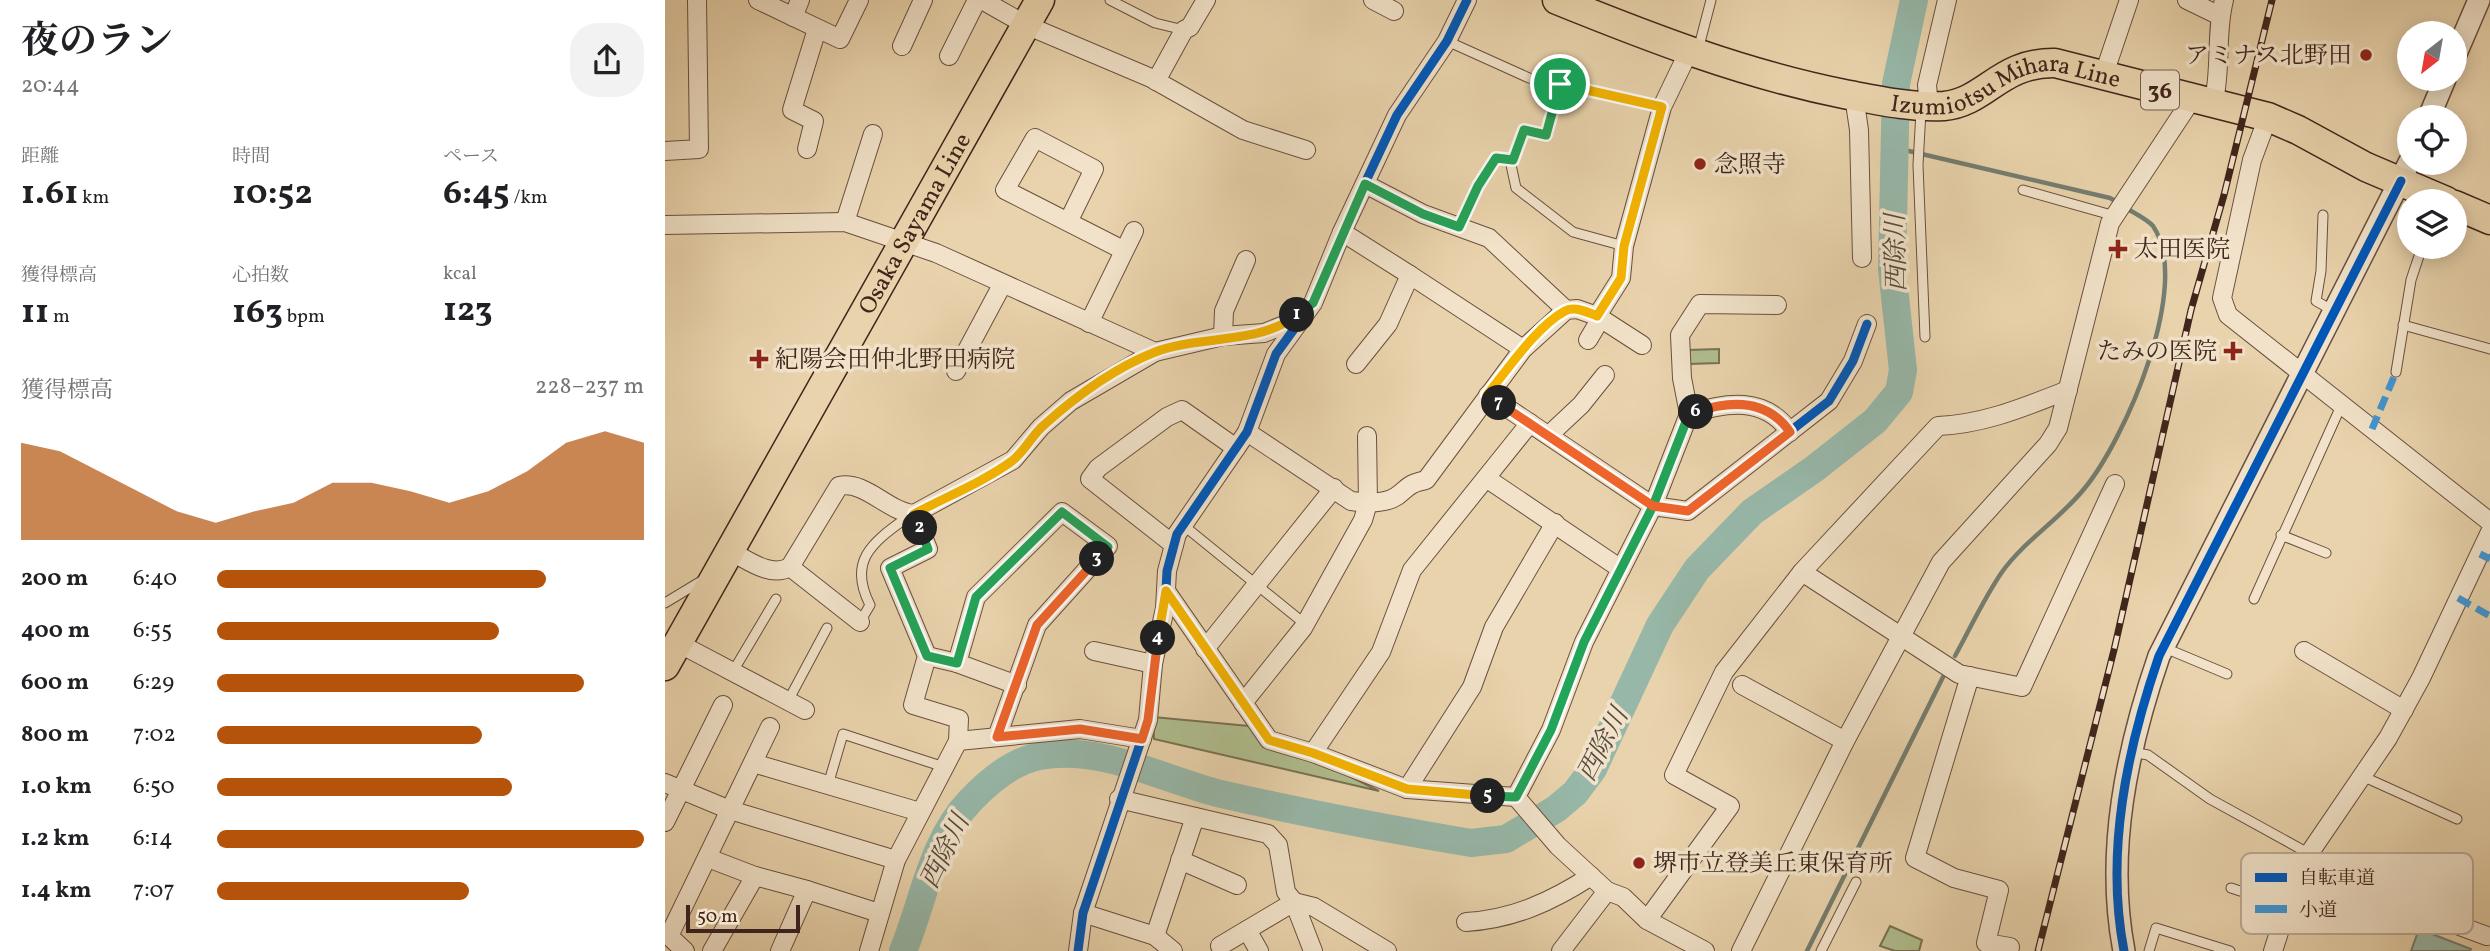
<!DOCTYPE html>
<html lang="ja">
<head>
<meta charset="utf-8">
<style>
	:root { --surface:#fff; --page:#f2f2f2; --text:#202124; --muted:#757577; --accent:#b45309 }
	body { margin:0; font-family:Vollkorn,"Noto Serif JP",serif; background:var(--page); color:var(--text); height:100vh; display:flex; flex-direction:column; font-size:26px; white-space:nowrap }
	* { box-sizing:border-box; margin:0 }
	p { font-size:23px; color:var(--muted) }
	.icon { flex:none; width:38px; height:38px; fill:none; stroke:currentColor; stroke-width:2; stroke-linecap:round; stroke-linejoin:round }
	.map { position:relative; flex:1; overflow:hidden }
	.side { display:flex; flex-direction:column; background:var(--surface); width:665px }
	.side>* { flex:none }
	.needle { width:46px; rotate:211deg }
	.controls { position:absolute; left:1732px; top:21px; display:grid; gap:14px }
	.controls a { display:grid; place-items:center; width:70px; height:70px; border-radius:50%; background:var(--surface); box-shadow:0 4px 18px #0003; font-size:35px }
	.scale { position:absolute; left:21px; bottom:18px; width:114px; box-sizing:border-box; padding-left:7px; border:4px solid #3f251b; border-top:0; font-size:19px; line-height:24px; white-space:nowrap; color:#3f251b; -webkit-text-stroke:5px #f1e2c9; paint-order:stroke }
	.pin { position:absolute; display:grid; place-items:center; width:60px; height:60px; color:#fff; margin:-30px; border:4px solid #fff; border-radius:50%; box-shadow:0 2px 7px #0007 }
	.km { position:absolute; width:35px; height:35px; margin:-18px; border-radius:50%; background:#222; color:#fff; font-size:19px; line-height:35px; text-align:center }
	.round { display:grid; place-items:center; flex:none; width:74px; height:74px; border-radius:28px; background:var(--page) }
	.summary { display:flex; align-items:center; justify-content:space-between; height:119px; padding:0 21px }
	h1 { font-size:38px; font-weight:700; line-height:52px }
	.stats { display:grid; grid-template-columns:repeat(3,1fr); gap:10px; height:119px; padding:7px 21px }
	.stats div { display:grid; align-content:center }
	.stats b { font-size:35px; font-weight:700 }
	.stats small { font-size:19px; font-weight:400 }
	.stats p { font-size:19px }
	.chart { height:196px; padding:14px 21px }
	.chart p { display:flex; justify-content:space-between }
	.chart svg { width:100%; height:126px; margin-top:7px; fill:var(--accent); opacity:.7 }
	ul { padding:0 21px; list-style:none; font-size:23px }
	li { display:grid; grid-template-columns:112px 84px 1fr; align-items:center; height:52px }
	li i { height:18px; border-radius:9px; background:var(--accent) }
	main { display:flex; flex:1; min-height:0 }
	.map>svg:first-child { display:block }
</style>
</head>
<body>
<main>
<section class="side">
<div class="summary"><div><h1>夜のラン</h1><p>20:44</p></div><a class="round"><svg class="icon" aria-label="share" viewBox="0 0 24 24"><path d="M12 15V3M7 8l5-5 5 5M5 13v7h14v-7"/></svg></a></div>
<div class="stats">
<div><p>距離</p><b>1.61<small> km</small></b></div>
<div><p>時間</p><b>10:52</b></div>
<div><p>ペース</p><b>6:45<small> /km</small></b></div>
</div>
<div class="stats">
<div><p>獲得標高</p><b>11<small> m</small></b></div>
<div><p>心拍数</p><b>163<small> bpm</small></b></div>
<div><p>kcal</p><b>123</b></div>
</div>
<div class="chart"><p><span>獲得標高</span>228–237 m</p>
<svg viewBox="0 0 160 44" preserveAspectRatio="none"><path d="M0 44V10L10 13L20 20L30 27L40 34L50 38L60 34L70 31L80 24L90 24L100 27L110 31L120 27L130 20L140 10L150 6L160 10V44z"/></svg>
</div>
<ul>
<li><b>200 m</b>6:40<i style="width:77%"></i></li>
<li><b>400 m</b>6:55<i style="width:66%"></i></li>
<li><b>600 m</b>6:29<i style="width:86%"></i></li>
<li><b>800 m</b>7:02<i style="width:62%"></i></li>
<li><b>1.0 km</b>6:50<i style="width:69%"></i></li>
<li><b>1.2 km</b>6:14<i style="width:100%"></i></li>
<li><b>1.4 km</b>7:07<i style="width:59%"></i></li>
</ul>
</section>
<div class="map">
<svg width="1825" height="951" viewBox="0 0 1825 951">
	<rect width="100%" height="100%" fill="#e9d3ac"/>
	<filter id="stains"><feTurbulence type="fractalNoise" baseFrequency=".00286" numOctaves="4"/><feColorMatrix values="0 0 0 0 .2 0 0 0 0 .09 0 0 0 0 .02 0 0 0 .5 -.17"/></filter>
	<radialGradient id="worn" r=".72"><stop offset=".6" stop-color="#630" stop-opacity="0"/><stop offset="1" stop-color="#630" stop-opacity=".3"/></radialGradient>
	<!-- green -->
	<g fill="#b0be8e" stroke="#787254" stroke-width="2">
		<path d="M1054,349V363L1024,364L1023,350Z"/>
		<path d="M488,717L584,726L714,791L489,739Z"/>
		<path d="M1225,926L1257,940L1254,951H1230L1215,946Z"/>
	</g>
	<!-- water -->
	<path fill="#97b8a9" stroke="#747d70" stroke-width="2" d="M1754,929L1806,949L1805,951H1746Z"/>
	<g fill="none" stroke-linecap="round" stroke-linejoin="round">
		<!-- stream -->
		<g stroke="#747d70" stroke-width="4.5">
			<path d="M1231,148L1445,198L1454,203"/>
			<path d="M1290,656C1305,629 1319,598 1337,572C1359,541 1395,519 1419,489C1460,440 1528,284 1488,226C1482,219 1469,213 1461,208"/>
			<path d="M1142,951L1278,677"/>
		</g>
		<!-- river -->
		<path stroke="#97b8a9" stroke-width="28" d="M238,951C258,903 267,840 305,801C323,782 348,761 375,756C435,744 499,780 556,794C639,813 723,829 806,843L841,839L891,809L910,793L928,769L995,625L1032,569L1087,512L1149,469L1210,421L1234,392L1238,370L1227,269L1231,84L1249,0"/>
		<defs>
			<g id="service">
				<path d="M445,0L490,23L519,30"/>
				<path d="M782,41L864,78L997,107"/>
				<path d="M1033,50L1046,0"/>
				<path d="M895,84L881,135L859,130L846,165L851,188L908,232L959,246"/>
				<path d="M1256,111L1253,165L1260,337"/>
				<path d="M1358,190L1450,216"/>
				<path d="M1658,215L1656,271L1651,301L1667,310"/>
				<path d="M794,227L812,186L831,158L848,160"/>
				<path d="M1738,325L1825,349"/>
				<path d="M1731,372L1746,280L1757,247"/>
				<path d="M518,525L640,624"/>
				<path d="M1616,535L1661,553"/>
				<path d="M1589,599L1676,406"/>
				<path d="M0,603L38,580"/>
				<path d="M195,622L205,605C183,562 206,543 240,519L237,513"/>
				<path d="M1500,648L1562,674"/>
				<path d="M67,673L111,599"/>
				<path d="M123,701L162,628"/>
				<path d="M1467,752L1483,755L1545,799L1643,853"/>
				<path d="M1697,776L1792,819"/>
				<path d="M163,785L178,734L279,767"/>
				<path d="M1566,888L1621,906"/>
				<path d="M1156,951L1191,882"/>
				<path d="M1484,951L1491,928L1565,951"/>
			</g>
			<g id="minor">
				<path d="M93,0L175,39L194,0"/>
				<path d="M317,0L361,25L486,78L578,130L641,150"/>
				<path d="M708,0L729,11"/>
				<path d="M1522,0L1555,16"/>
				<path d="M128,17L135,0"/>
				<path d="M237,46L258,0"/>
				<path d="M284,56L312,0"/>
				<path d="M1439,74L1464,0"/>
				<path d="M491,81L519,30L525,27L541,0"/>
				<path d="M1189,96L1194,130L1197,258"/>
				<path d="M1548,105C1557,69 1550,35 1559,0"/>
				<path d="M1264,106L1262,85L1282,0"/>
				<path d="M1603,117L1587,160L1557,298L1563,315L1825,522"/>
				<path d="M142,149L149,121L127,110L152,29"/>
				<path d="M0,151L34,149L32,0"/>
				<path d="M700,184L758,214L824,238L901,310"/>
				<path d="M180,222L208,134"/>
				<path d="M403,222L429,169L370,138L340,190L458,250"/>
				<path d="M0,225L180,222L271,253L490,352L558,336L599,333L619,325L634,313"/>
				<path d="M677,232L745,275L723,324L691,364"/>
				<path d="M745,275L858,349"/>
				<path d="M932,316L977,345"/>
				<path d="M424,323L469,231"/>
				<path d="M558,336L559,311L581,260"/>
				<path d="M923,340L936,318"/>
				<path d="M291,371L337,285"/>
				<path d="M823,395L988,506L1024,414L1017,378L1015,335L1035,304L1112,305"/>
				<path d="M1024,414C1061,402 1100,396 1125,432"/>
				<path d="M582,432L686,501C700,503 720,504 732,496C745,486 743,484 761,480L858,349L901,310L912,309L932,316L956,278L959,246L997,107L1023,53"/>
				<path d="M884,435L916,405L940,375"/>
				<path d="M821,478L956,569"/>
				<path d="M509,545L425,479L433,468L502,417L517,410L571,448"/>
				<path d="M65,551C83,560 105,578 125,567L195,622"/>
				<path d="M125,567L174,486C200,480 223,512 249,514"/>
				<path d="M1137,572L1294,674L1357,687L1450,484"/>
				<path d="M501,591L604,740L648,753L742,789L851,797L886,730L919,642L988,506L1023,511L1164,401L1188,361L1202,324"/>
				<path d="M13,643L140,710"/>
				<path d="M540,649L669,488"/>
				<path d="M429,651L488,664"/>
				<path d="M1639,651L1739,710"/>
				<path d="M262,656L292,663L352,685"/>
				<path d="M292,663L311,597L397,512L443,546L372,625L332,737"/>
				<path d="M1305,676L1250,858L1289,878L1334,890L1321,943L1345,947L1344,951"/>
				<path d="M1077,685L1180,741"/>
				<path d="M578,703L638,628L698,520L703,503L702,436"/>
				<path d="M293,741L415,729L477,739"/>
				<path d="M648,753L716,652L747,570L865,423"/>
				<path d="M88,763L255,812"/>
				<path d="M0,783L65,810L231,860"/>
				<path d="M742,789L807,687L829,627L890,523"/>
				<path d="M851,797L893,846L942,891L896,951"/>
				<path d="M454,799L603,834L613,845L621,892L629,902L648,951"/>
				<path d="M0,822L58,705"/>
				<path d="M43,858L90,876"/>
				<path d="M515,860L572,885"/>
				<path d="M1635,867L1822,936"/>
				<path d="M942,891L958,897L982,920"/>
				<path d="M418,913L490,936L508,951"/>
				<path d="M801,922C848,919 886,902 926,876"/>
				<path d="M582,930L594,951"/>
				<path d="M490,936L530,817"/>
				<path d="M555,946L629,902L649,907L722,951"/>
				<path d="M20,951L4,936L105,727"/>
				<path d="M47,951L90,876L142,890"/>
				<path d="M115,951L142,890L214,913"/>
				<path d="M204,951L231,860L293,741L294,719L248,705L262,656L225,568L263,549L249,514L348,460L376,427L406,401L490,352"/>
				<path d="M413,951L418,913L483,720L488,664L500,608L502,571L512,534L582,432L611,354L648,303L677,232L732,115L782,41L802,0"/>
				<path d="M1040,951L982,920L1065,806L1009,775L1059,672L1137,572L1273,426C1320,424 1359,407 1403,390"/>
				<path d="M1076,951L1180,741L1276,562L1383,444L1393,428L1445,223L1527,99"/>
				<path d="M1608,951L1635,867L1723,738L1756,678L1825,532"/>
			</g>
			<g id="tertiary">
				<path d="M1790,56L1814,0"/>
				<path d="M1764,117L1780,79"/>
				<path d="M1459,951C1440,852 1462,749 1494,656L1745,161"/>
			</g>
			<g id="primary">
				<path id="s1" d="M892,0C986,38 1079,74 1179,94C1211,100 1246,108 1279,106C1321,102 1335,62 1390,63L1603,117L1633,130L1701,167L1781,201"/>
				<path d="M1790,205L1825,220"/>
				<path id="s2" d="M0,666L375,0"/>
			</g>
		</defs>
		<!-- service casing -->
		<use href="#service" stroke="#6a503f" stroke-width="11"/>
		<!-- minor casing -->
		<use href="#minor" stroke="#6a503f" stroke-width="20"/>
		<!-- tertiary casing -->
		<use href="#tertiary" stroke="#6a503f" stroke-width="24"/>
		<!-- primary casing -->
		<use href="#primary" stroke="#3f251b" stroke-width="31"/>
		<!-- service -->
		<use href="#service" stroke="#f1e2c9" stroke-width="9"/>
		<!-- minor -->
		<use href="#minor" stroke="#f1e2c9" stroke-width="18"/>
		<!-- tertiary -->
		<use href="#tertiary" stroke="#f1e2c9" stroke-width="21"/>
		<!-- primary -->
		<use href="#primary" stroke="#e9d3ac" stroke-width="28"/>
		<defs>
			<path id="rail" d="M1373,951L1449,650L1526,310L1559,195L1607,0"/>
		</defs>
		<!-- rail casing -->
		<use href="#rail" stroke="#3f251b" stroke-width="7"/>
		<!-- rail -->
		<use href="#rail" stroke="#f1e2c9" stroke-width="4.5" stroke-dasharray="13" stroke-linecap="butt"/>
		<!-- quiet -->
		<g stroke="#3f95d4" stroke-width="7" stroke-dasharray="14 7" stroke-linecap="butt">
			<path d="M1707,429L1731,372"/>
			<path d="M1815,554L1825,559"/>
			<path d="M1793,598L1825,616"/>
		</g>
		<defs>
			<g id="cycleway">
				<path d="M501,591L604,740L648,753L742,789L851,797L886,730L919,642L988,506L1023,511L1164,401L1188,361L1202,324"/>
				<path d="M413,951L418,913L483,720L488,664L500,608L502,571L512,534L582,432L611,354L648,303L677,232L732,115L782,41L802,0"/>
				<path d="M1459,951C1440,852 1462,749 1494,656L1736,181"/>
			</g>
		</defs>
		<!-- cycleway casing -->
		<use href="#cycleway" stroke="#f1e2c9" stroke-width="13"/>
		<!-- cycleway -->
		<use href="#cycleway" stroke="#0057b8" stroke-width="9"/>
	</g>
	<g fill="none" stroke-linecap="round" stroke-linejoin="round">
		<defs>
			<path id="split-1" d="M632,315L648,303L700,184L758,214L794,227L813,186L831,158L848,160L859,130L881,135L895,84"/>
			<path id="split-2" d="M255,528L249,514C281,497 318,482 347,461C360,451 367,435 379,425C410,397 450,368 490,352C534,335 594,345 632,315"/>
			<path id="split-3" d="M255,528L263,549L225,568L262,656L292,663L311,597L397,512L443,547L432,559"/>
			<path id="split-4" d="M432,559L372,625L332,737L415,729L477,739L483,720L493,638"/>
			<path id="split-5" d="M493,638L501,591L604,740L648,753L742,789L823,796"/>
			<path id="split-6" d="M823,796L851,797L886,730L919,642L988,506L1024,414L1031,412"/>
			<path id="split-7" d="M834,403L988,506L1023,511L1125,432C1102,399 1066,400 1031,412"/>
			<path id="split-8" d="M834,403L822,395C842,370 872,326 900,311C910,306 922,312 932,316L956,278L959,246L997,107L895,84"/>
		</defs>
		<!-- split-1 casing -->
		<use href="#split-1" stroke="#fff" stroke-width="14"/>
		<!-- split-2 casing -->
		<use href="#split-2" stroke="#fff" stroke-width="14"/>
		<!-- split-3 casing -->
		<use href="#split-3" stroke="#fff" stroke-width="14"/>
		<!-- split-4 casing -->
		<use href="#split-4" stroke="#fff" stroke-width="14"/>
		<!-- split-5 casing -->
		<use href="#split-5" stroke="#fff" stroke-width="14"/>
		<!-- split-6 casing -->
		<use href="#split-6" stroke="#fff" stroke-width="14"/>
		<!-- split-7 casing -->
		<use href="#split-7" stroke="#fff" stroke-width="14"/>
		<!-- split-8 casing -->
		<use href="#split-8" stroke="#fff" stroke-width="14"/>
		<!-- split-1 -->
		<use href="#split-1" stroke="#22a559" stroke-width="9"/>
		<!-- split-2 -->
		<use href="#split-2" stroke="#f5b400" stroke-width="9"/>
		<!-- split-3 -->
		<use href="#split-3" stroke="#22a559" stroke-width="9"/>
		<!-- split-4 -->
		<use href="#split-4" stroke="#f0652b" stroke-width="9"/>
		<!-- split-5 -->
		<use href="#split-5" stroke="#f5b400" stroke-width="9"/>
		<!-- split-6 -->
		<use href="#split-6" stroke="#22a559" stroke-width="9"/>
		<!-- split-7 -->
		<use href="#split-7" stroke="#f0652b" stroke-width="9"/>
		<!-- split-8 -->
		<use href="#split-8" stroke="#f5b400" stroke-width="9"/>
	</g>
	<!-- markers -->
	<g fill="#8f2418" stroke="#f1e2c9" stroke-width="2.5">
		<circle cx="1701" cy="55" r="7"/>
		<circle cx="1035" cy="164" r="7"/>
		<path d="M1449.5 238.5h7v7h7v7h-7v7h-7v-7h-7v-7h7z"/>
		<path d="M1564.5 340.5h7v7h7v7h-7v7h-7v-7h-7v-7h7z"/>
		<path d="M90.5 348.5h7v7h7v7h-7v7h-7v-7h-7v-7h7z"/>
		<circle cx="974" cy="863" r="7"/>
	</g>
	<g text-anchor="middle" stroke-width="7" stroke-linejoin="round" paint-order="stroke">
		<!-- shield labels -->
		<rect fill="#f1e2c9" stroke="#745e4f" stroke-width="2" x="1476" y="70.5" width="38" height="39" rx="5"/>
		<g font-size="23" font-weight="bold" fill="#3f251b">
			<text x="1495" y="98">36</text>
		</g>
		<!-- poi labels -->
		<g font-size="24" fill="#3f251b" stroke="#f1e2c9" text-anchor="start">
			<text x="1687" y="63" text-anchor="end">アミナス北野田</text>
			<text x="1049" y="172">念照寺</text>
			<text x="1469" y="257">太田医院</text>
			<text x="1552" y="359" text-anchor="end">たみの医院</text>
			<text x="110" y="367">紀陽会田仲北野田病院</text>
			<text x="988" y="871">堺市立登美丘東保育所</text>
		</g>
		<!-- street labels -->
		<g font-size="24" fill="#3f251b" stroke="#f1e2c9">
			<text dy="8" stroke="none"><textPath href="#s1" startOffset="471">Izumiotsu Mihara Line</textPath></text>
			<text dy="8" stroke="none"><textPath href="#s2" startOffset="508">Osaka Sayama Line</textPath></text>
		</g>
		<!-- water labels -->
		<g font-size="26" font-style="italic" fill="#554a3e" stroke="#f1e2c9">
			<text transform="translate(1230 253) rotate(-91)" y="9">西除川</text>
			<text transform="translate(937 744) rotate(-62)" y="9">西除川</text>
			<text transform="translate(279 851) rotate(-64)" y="9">西除川</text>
		</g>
	</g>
	<!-- legend -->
	<rect x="1576" y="853" width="232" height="81" rx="10" fill="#f1e2c9" stroke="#bca995" stroke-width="2"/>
	<rect x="1590" y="873" width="32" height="9" fill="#0057b8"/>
	<rect x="1590" y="905" width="32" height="8" fill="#3f95d4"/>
	<g font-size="19" fill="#3f251b">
		<text x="1634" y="884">自転車道</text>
		<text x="1634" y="916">小道</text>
	</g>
	<rect width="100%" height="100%" filter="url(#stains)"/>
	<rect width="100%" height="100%" fill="url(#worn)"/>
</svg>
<div class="controls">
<a><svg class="needle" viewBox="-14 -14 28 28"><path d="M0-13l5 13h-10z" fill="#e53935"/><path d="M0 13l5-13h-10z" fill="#757577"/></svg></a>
<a><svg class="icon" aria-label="locate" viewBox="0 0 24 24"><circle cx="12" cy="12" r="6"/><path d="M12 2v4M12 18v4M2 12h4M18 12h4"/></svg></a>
<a><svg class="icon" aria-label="layers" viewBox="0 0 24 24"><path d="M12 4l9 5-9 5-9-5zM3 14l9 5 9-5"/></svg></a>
</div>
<div class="scale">50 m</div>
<div class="pin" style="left:895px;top:84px;background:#1e9e55"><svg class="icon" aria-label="arrive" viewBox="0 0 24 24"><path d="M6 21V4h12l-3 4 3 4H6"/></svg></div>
<b class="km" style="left:632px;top:315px">1</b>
<b class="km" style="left:255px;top:528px">2</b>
<b class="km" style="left:432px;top:559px">3</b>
<b class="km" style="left:493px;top:638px">4</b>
<b class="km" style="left:823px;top:796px">5</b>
<b class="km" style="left:1031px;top:412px">6</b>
<b class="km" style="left:834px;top:403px">7</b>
</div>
</main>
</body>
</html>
